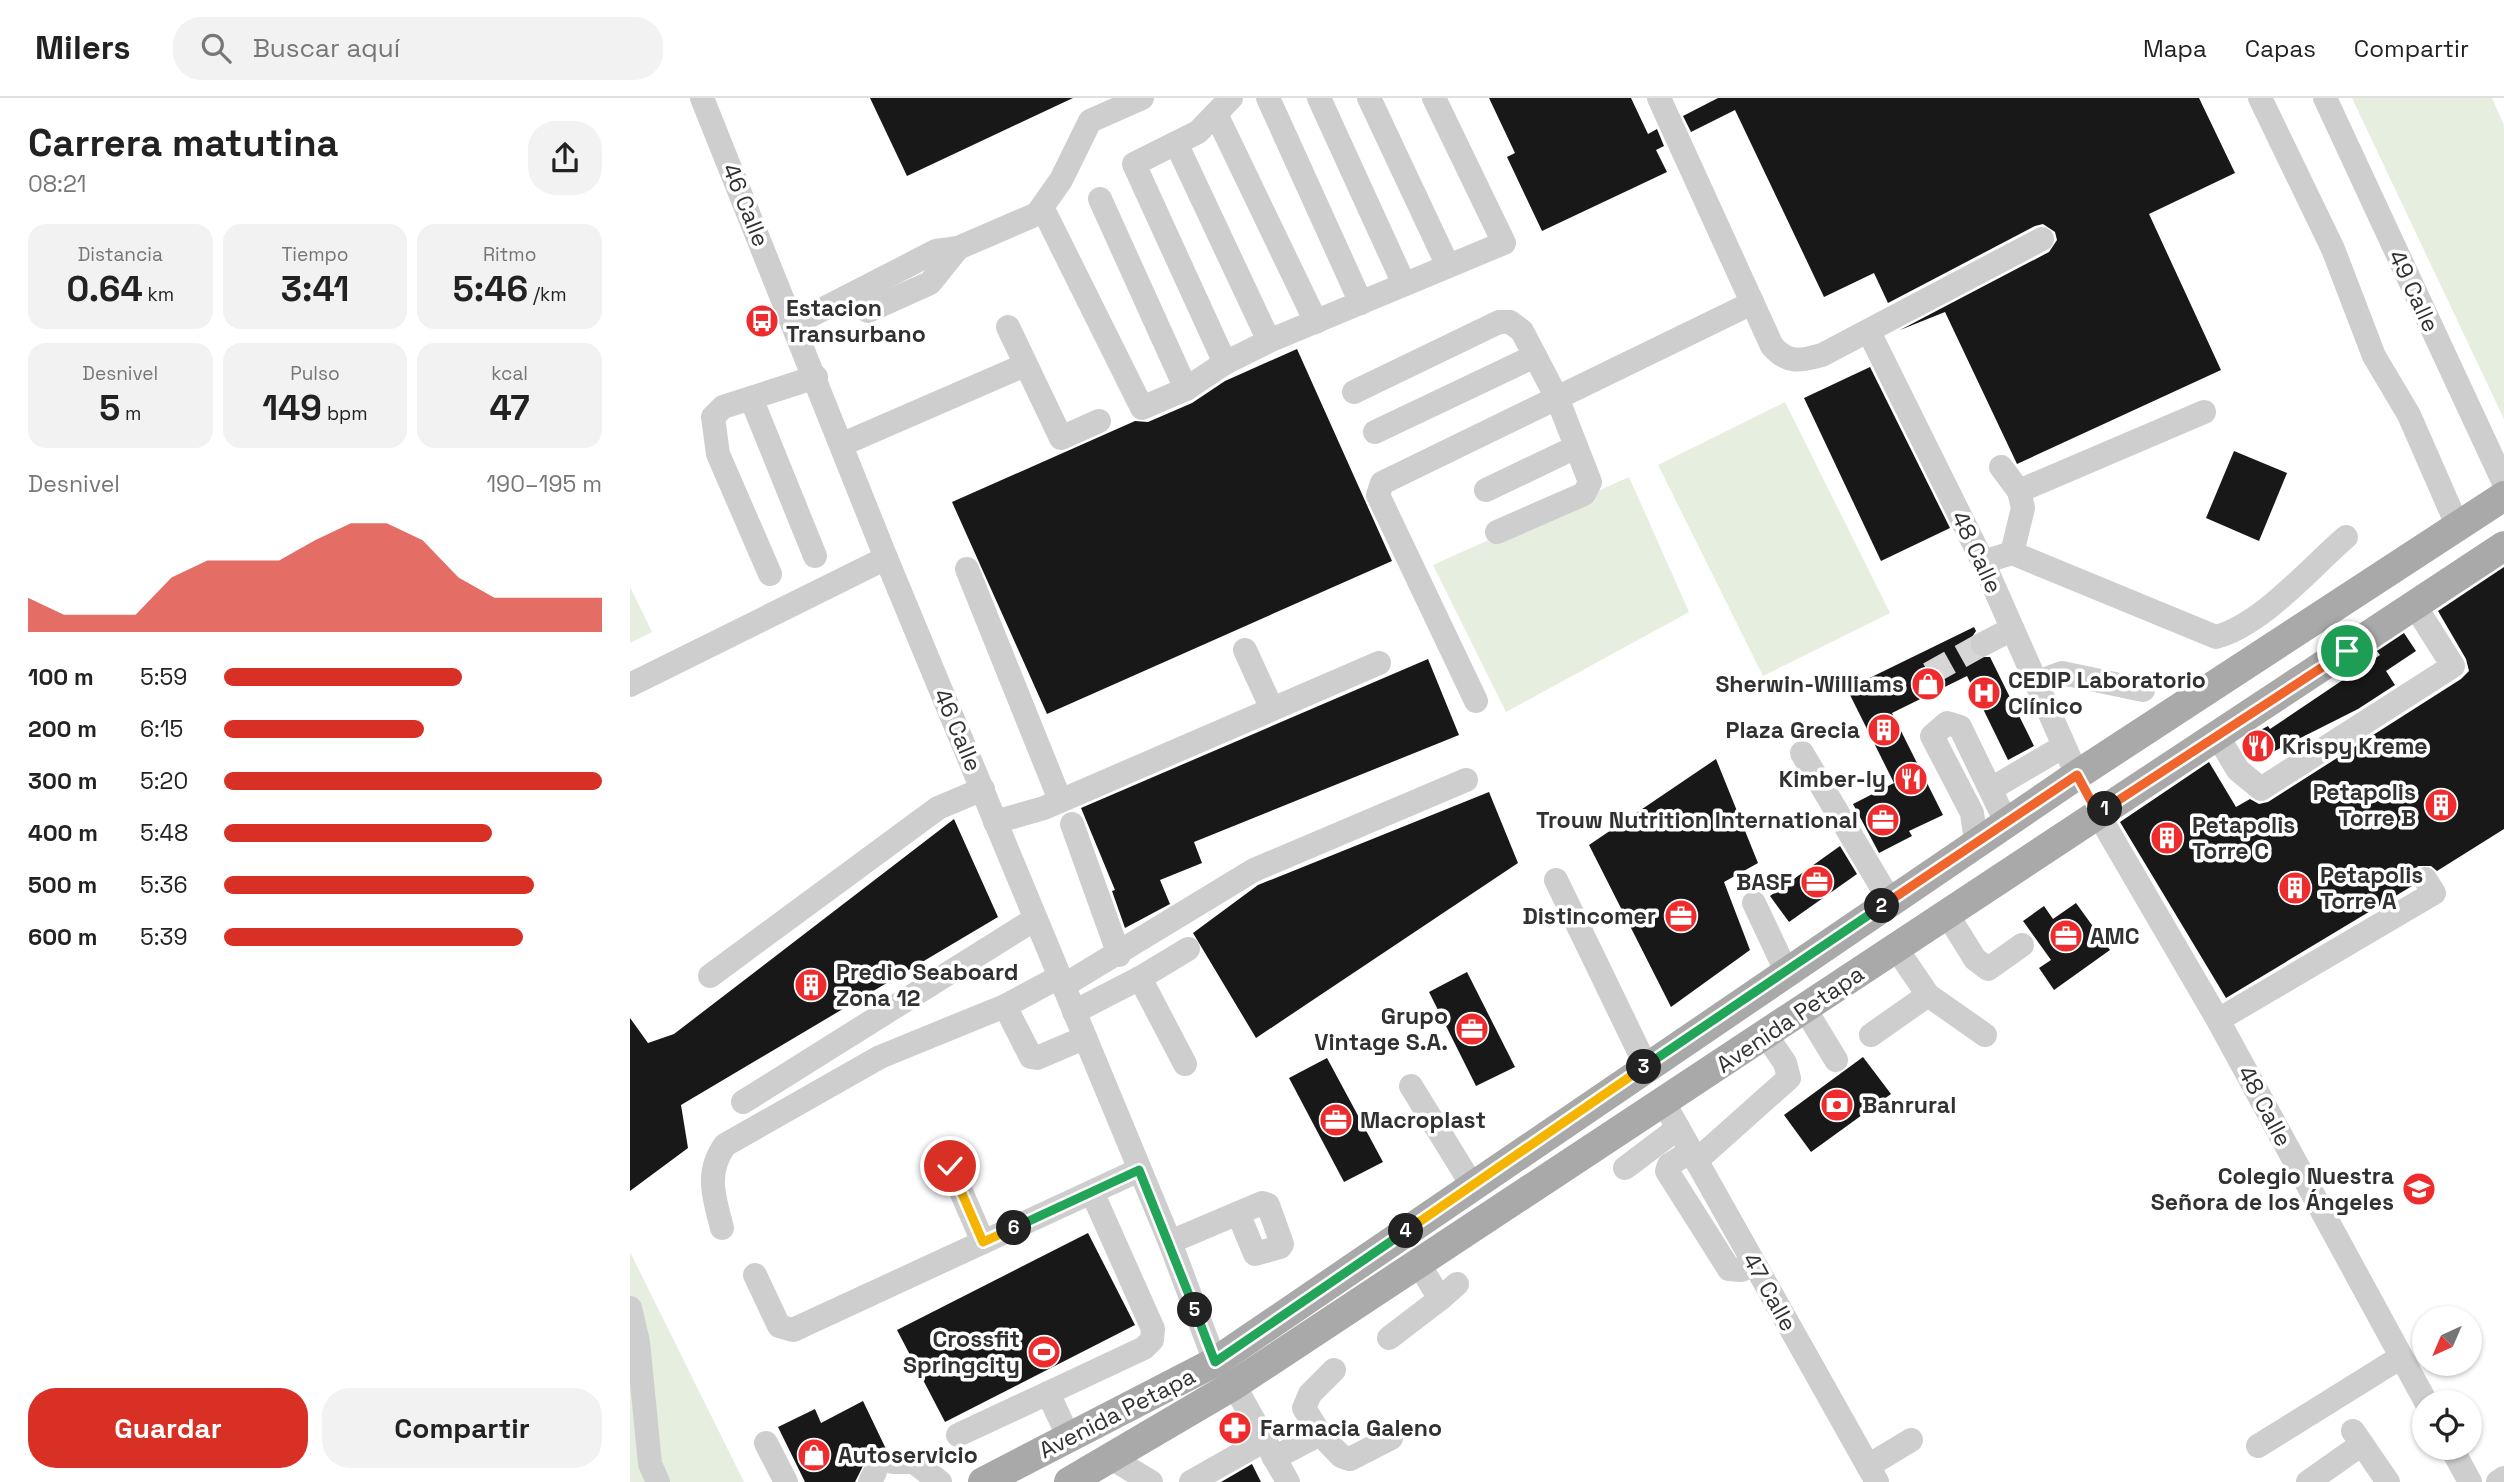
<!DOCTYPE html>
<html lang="es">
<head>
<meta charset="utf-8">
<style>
	:root { --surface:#fff; --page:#f2f2f2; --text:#222; --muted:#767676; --line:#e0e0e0; --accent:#d93025 }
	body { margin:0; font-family:"Space Grotesk",sans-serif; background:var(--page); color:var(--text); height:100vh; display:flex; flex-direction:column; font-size:26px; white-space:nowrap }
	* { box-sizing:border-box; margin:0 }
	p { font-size:23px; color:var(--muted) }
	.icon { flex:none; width:38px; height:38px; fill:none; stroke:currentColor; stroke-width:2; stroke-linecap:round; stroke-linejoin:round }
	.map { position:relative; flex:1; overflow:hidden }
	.sheet { display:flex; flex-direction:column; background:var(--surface); width:630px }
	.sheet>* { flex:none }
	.needle { width:46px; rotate:224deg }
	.fabs { position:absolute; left:1782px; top:1208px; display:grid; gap:14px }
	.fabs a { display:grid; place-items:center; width:70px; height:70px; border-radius:50%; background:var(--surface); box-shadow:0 2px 5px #0004; font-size:35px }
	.pin { position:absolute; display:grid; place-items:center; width:60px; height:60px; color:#fff; margin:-30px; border:4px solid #fff; border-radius:50%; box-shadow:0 2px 7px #0007 }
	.km { position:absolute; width:35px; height:35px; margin:-18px; border-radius:50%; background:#222; color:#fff; font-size:19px; line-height:35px; text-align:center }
	.round { display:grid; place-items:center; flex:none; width:74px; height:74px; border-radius:28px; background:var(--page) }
	.summary { display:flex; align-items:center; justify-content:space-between; height:119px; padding:0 28px }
	h1 { font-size:38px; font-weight:600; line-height:52px }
	.figures { display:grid; grid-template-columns:repeat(3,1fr); gap:10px; height:119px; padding:7px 28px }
	.figures div { display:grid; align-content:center; border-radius:18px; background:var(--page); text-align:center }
	.figures b { font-size:35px; font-weight:600 }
	.figures small { font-size:19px; font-weight:400 }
	.figures p { font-size:19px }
	.chart { height:196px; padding:14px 28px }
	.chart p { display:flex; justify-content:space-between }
	.chart svg { width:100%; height:126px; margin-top:7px; fill:var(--accent); opacity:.7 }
	.button { display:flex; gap:14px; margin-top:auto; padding:14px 28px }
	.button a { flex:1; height:80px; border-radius:28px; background:var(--accent); color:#fff; font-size:28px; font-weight:600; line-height:80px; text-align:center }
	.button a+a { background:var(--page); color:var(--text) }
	ul { padding:0 28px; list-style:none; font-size:23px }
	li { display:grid; grid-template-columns:112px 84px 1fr; align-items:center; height:52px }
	li i { height:18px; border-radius:9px; background:var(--accent) }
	header { display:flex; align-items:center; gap:42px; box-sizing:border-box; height:98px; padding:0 35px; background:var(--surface); border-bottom:2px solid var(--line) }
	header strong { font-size:33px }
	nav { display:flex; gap:38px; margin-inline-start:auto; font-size:24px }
	.search { width:490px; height:63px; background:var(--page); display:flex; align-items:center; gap:18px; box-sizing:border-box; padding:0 24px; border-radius:28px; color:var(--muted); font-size:26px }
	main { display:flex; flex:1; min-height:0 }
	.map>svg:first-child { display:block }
</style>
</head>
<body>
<header>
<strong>Milers</strong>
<div class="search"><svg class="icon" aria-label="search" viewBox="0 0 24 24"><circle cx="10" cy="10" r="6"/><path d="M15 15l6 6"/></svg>Buscar aquí</div>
<nav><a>Mapa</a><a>Capas</a><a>Compartir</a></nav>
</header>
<main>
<section class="sheet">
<div class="summary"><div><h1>Carrera matutina</h1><p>08:21</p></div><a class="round"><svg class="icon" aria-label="share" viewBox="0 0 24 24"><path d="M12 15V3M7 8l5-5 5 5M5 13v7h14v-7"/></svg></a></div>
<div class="figures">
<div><p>Distancia</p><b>0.64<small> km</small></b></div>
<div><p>Tiempo</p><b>3:41</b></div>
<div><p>Ritmo</p><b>5:46<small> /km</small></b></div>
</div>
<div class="figures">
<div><p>Desnivel</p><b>5<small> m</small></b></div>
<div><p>Pulso</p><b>149<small> bpm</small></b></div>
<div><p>kcal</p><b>47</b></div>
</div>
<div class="chart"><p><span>Desnivel</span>190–195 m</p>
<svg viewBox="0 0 160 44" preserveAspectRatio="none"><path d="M0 44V32L10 38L20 38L30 38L40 25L50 19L60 19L70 19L80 12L90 6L100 6L110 12L120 25L130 32L140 32L150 32L160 32V44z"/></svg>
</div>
<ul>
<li><b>100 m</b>5:59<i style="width:63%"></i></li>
<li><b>200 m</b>6:15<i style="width:53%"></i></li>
<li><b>300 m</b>5:20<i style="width:100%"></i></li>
<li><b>400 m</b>5:48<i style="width:71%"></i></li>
<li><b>500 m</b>5:36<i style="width:82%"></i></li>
<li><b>600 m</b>5:39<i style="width:79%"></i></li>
</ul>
<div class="button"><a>Guardar</a><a>Compartir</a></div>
</section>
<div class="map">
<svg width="1874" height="1384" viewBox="0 0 1874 1384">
	<rect width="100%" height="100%" fill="#fff"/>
	<!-- green -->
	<g fill="#e6eedf">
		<path d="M1722,0H1862L1874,27V321Z"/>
		<path d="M1155,304L1260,515L1133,578L1028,367Z"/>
		<path d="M999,379L1059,514L876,614L803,467Z"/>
		<path d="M0,489L22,534L0,545Z"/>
		<path d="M0,1154L114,1384H0Z"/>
	</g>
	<!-- building -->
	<g fill="#181818">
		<path d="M240,0H443L277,78Z"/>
		<path d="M859,0H1001L1018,36L1027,31L1034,48L1026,52L1037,74L912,133L877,59L885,55Z"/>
		<path d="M1088,0H1569L1605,75L1519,116L1591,272L1387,366L1315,214L1270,232L1419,154L1427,142L1425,134L1413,126L1405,128L1258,205L1244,175L1194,199L1105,12L1061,34L1053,18Z"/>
		<path d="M667,251L762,463L417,616L322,404L505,323L518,324L562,305L595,283Z"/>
		<path d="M1240,269L1320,430L1251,463L1174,300Z"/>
		<path d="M1604,353L1657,375L1629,443L1576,420Z"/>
		<path d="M1874,469V731L1807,773L1801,768H1788L1782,775V788L1596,900L1490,724L1579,664L1606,709L1620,701L1629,706L1638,704L1831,581L1839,573L1836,561L1808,513Z"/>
		<path d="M1344,529L1346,533L1338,545L1340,552L1346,559H1360L1404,648L1378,662L1337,578L1262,615L1313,717L1279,733L1282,738L1249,755L1223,706L1264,685L1217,591Z"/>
		<path d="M1774,535L1786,553L1756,573L1765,587L1728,611L1623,664L1612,642L1638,628L1640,631L1750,557L1747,553Z"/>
		<path d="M798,561L829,637L564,744L572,765L530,782L540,806L495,830L482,793L485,792L451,710Z"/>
		<path d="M1086,661L1128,765L1094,784L1120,852L1041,909L959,747Z"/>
		<path d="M859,694L888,765L626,940L563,835L628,787Z"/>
		<path d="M324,721L368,819L51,1007L58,1050L0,1093V920L18,945L44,936Z"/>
		<path d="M1210,748L1227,776L1159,824L1140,798Z"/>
		<path d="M1446,805L1480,852L1424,892L1409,870L1421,862L1393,823L1414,808L1423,821Z"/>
		<path d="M837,874L885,969L846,988L799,894Z"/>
		<path d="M1233,959L1261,996L1181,1054L1154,1017Z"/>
		<path d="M697,960L753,1064L714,1084L659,980Z"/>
		<path d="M458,1135L505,1227L315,1324L267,1232Z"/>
		<path d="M233,1303L256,1351L249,1360L236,1362L225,1384H175L148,1329L185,1311L191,1325Z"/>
		<path d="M622,1366L631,1384H591Z"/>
	</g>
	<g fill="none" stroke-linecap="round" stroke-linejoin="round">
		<!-- minor-tunnel -->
		<path stroke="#d6d6d6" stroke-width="24" stroke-dasharray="24 12" stroke-linecap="butt" d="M1299,576L1353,546"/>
		<!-- minor -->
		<g stroke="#cecece" stroke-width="24">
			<path d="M72,0L256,460L540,1144L585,1264"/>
			<path d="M601,0L568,34L504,66L595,265L639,243L874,145L804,0"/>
			<path d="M638,0L731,205"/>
			<path d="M689,0L774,186"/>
			<path d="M739,0L818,168"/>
			<path d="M1029,0L1142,248C1158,266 1170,263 1192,257L1412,141"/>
			<path d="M1630,0L1703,151L1744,258L1779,317L1828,429"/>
			<path d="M1695,0L1874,385"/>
			<path d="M586,16L686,224"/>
			<path d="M546,45L639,243"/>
			<path d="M407,116L431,82L460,23L512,0"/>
			<path d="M216,200L238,213L300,185L328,150"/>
			<path d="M164,226L306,153L328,150L407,116L416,117L512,310L556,291L470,101"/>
			<path d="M378,229L431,340L469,323"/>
			<path d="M1239,234L1353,464L1447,677"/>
			<path d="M556,291L595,265"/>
			<path d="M724,294L869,224H880L892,233L928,302L960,384L954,396L867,434"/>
			<path d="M121,300L185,458"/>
			<path d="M745,334L905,258"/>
			<path d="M213,346L395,267"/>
			<path d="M1371,369L1389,393"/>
			<path d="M856,392L946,349"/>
			<path d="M1382,455L1393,410L1389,393L1574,314"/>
			<path d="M1353,464L1382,455L1586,539C1633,526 1679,471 1716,439"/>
			<path d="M337,471L430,702"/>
			<path d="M140,476L88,356L83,319L93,309L186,279"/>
			<path d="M1353,546L1382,531"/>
			<path d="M615,552L642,611"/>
			<path d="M1405,585L1432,575L1513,592"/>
			<path d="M0,587L256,460"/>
			<path d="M846,603L748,397L752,385L1122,205"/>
			<path d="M1588,639L1608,672L1631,691L1823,568L1785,508"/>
			<path d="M1172,655L1260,803"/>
			<path d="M1361,691L1434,648"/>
			<path d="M1468,716L1588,922L1796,1304"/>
			<path d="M365,724L414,710L749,565"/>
			<path d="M442,726L489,857"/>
			<path d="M1346,744L1342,715L1302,638L1317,625L1330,629L1377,726"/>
			<path d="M926,782L1016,968"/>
			<path d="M1124,805L1156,873"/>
			<path d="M1317,816L1345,861L1358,871L1392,847"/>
			<path d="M1266,850L1298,897L1355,937"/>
			<path d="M80,878L308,710L353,691"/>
			<path d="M510,880L558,851"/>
			<path d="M433,888L624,772L836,682"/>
			<path d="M375,908L429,879"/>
			<path d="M1175,911L1206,962"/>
			<path d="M444,914L510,880L555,966"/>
			<path d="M1588,922L1804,795L1795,781"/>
			<path d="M1241,937L1298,897"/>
			<path d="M781,988L842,1087"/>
			<path d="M113,1004L405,821"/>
			<path d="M1034,1005L1247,1384"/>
			<path d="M1061,1053L1039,1067L1037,1073L1099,1171L1111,1172L1124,1166"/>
			<path d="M1066,1063L1159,980L1155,965L1136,937"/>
			<path d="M320,1068L353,1144"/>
			<path d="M995,1070L1048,1030"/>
			<path d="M92,1130C84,1099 75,1075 95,1047L250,959L375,908L401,959L407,960L454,940"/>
			<path d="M540,1144L632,1105L638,1107L652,1146L650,1149L625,1156L608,1115"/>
			<path d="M789,1166L810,1201L827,1186"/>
			<path d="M125,1177L149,1228L163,1232L509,1072"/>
			<path d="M0,1210L8,1244L20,1366L28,1384"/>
			<path d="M759,1240L810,1201"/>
			<path d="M604,1287L658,1384"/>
			<path d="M418,1295L514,1250L522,1242L523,1231L462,1094"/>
			<path d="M1723,1333L1758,1384"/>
			<path d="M690,1336L674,1310L680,1296L704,1272"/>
			<path d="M328,1337L418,1295L439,1340"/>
			<path d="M136,1345L156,1384"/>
			<path d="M1628,1348L1771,1259"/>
			<path d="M1821,1349L1840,1384"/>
			<path d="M644,1360L690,1336L711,1358L720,1361L761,1340"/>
			<path d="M483,1361L521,1384"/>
			<path d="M263,1364H284L310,1384"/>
			<path d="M1238,1368L1281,1342"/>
			<path d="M240,1384L245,1374"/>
			<path d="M561,1384L635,1342"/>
			<path d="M1678,1384L1732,1346"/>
			<path d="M1868,1384L1874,1380"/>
		</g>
		<!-- major -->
		<g stroke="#a9a9a9" stroke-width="30">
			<path d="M353,1384L585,1264L1447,677L1874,398"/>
			<path d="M439,1384L604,1287L1874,448"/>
		</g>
	</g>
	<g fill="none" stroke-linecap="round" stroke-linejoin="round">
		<defs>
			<path id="split-1" d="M1475,711L1717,553"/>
			<path id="split-2" d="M1252,808L1447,677L1468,716L1475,711"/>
			<path id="split-3" d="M1014,969L1252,808"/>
			<path id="split-4" d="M776,1133L1014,969"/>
			<path id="split-5" d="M565,1212L585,1264L776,1133"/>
			<path id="split-6" d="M384,1130L509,1072L565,1212"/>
			<path id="split-7" d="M320,1068L353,1144L384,1130"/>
		</defs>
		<!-- split-1 casing -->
		<use href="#split-1" stroke="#fff" stroke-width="14"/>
		<!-- split-2 casing -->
		<use href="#split-2" stroke="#fff" stroke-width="14"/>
		<!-- split-3 casing -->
		<use href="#split-3" stroke="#fff" stroke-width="14"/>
		<!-- split-4 casing -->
		<use href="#split-4" stroke="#fff" stroke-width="14"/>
		<!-- split-5 casing -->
		<use href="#split-5" stroke="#fff" stroke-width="14"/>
		<!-- split-6 casing -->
		<use href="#split-6" stroke="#fff" stroke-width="14"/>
		<!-- split-7 casing -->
		<use href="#split-7" stroke="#fff" stroke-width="14"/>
		<!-- split-1 -->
		<use href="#split-1" stroke="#f0652b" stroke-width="9"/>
		<!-- split-2 -->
		<use href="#split-2" stroke="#f0652b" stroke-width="9"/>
		<!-- split-3 -->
		<use href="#split-3" stroke="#22a559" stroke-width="9"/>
		<!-- split-4 -->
		<use href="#split-4" stroke="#f5b400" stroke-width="9"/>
		<!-- split-5 -->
		<use href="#split-5" stroke="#22a559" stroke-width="9"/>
		<!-- split-6 -->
		<use href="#split-6" stroke="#22a559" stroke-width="9"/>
		<!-- split-7 -->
		<use href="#split-7" stroke="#f5b400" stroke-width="9"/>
	</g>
	<!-- icons -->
	<defs>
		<symbol id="bus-disc" viewBox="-11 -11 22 22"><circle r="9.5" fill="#ef2c2d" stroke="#fff"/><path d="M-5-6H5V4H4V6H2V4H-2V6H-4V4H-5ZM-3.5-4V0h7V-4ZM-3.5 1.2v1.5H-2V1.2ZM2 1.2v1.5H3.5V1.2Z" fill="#fff"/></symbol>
		<symbol id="shop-disc" viewBox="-11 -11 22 22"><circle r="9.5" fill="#ef2c2d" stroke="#fff"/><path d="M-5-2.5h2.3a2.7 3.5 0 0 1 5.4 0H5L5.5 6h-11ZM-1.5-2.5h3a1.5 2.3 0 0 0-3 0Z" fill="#fff"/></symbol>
		<symbol id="hospital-disc" viewBox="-11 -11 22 22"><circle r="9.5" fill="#ef2c2d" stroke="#fff"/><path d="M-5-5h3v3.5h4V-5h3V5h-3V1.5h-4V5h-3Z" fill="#fff"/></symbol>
		<symbol id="building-disc" viewBox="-11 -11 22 22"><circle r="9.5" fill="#ef2c2d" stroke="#fff"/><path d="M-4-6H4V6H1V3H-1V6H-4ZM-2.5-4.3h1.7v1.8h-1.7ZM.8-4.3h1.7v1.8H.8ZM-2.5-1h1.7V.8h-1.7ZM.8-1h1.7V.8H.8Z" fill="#fff"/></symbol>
		<symbol id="restaurant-disc" viewBox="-11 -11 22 22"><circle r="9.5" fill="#ef2c2d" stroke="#fff"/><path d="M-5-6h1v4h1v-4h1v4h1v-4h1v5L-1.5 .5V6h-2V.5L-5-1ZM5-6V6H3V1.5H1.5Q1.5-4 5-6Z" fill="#fff"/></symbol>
		<symbol id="office-disc" viewBox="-11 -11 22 22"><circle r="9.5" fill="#ef2c2d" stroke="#fff"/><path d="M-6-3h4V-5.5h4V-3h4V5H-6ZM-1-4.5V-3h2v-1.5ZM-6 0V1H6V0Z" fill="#fff"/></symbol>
		<symbol id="bank-disc" viewBox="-11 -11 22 22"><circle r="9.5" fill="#ef2c2d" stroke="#fff"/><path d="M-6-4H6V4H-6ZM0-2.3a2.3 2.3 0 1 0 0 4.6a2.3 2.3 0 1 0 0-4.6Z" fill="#fff"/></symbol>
		<symbol id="school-disc" viewBox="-11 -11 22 22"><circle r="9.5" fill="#ef2c2d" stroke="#fff"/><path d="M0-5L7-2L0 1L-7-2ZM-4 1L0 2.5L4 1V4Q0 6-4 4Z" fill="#fff"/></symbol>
		<symbol id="stadium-disc" viewBox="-11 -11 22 22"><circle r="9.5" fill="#ef2c2d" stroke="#fff"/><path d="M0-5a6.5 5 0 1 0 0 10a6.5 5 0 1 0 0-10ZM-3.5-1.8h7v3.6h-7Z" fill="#fff"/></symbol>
		<symbol id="pharmacy-disc" viewBox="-11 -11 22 22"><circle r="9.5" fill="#ef2c2d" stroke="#fff"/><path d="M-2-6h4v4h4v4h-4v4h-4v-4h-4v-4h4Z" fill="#fff"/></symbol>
	</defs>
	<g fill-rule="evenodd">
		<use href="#bus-disc" x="113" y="204" width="38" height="38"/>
		<use href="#shop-disc" x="1279" y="567" width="38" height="38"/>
		<use href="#hospital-disc" x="1335" y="576" width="38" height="38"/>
		<use href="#building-disc" x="1235" y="613" width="38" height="38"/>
		<use href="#restaurant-disc" x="1609" y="629" width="38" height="38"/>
		<use href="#restaurant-disc" x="1262" y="662" width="38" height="38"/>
		<use href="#building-disc" x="1792" y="688" width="38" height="38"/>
		<use href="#office-disc" x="1234" y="703" width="38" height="38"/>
		<use href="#building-disc" x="1518" y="721" width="38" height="38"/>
		<use href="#office-disc" x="1168" y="765" width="38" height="38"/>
		<use href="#building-disc" x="1646" y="771" width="38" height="38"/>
		<use href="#office-disc" x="1032" y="799" width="38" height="38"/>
		<use href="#office-disc" x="1417" y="819" width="38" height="38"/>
		<use href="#building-disc" x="162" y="868" width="38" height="38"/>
		<use href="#office-disc" x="823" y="912" width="38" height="38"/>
		<use href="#bank-disc" x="1188" y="988" width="38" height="38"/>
		<use href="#office-disc" x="687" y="1003" width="38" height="38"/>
		<use href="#school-disc" x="1770" y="1072" width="38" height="38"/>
		<use href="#stadium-disc" x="395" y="1235" width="38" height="38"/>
		<use href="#pharmacy-disc" x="586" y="1311" width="38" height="38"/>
		<use href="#shop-disc" x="165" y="1338" width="38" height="38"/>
	</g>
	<g text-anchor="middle" stroke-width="7" stroke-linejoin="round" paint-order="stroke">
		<!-- street labels -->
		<g font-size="23" fill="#313131" stroke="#fff">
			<text transform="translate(116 107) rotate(68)" y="8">46 Calle</text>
			<text transform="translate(1784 193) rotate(65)" y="8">49 Calle</text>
			<text transform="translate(1347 454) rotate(65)" y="8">48 Calle</text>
			<text transform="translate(328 632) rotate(67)" y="8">46 Calle</text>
			<text transform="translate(1160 921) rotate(-34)" y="8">Avenida Petapa</text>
			<text transform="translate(1635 1008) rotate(62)" y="8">48 Calle</text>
			<text transform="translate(1140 1194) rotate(61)" y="8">47 Calle</text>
			<text transform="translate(487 1315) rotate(-27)" y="8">Avenida Petapa</text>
		</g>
		<!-- poi labels -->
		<g font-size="23" font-weight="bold" fill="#313131" stroke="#fff" text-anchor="start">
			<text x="156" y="218">Estacion<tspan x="156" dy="26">Transurbano</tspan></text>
			<text x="1378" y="590">CEDIP Laboratorio<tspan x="1378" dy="26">Clínico</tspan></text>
			<text x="1274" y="594" text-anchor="end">Sherwin-Williams</text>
			<text x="1230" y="640" text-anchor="end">Plaza Grecia</text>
			<text x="1652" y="656">Krispy Kreme</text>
			<text x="1256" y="689" text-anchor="end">Kimber-ly</text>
			<text x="1786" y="702" text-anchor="end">Petapolis<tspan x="1786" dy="26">Torre B</tspan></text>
			<text x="1228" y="730" text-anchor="end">Trouw Nutrition International</text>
			<text x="1562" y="735">Petapolis<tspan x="1562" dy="26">Torre C</tspan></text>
			<text x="1690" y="785">Petapolis<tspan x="1690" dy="26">Torre A</tspan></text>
			<text x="1162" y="792" text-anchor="end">BASF</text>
			<text x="1026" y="826" text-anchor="end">Distincomer</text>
			<text x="1460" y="846">AMC</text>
			<text x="206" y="882">Predio Seaboard<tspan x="206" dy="26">Zona 12</tspan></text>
			<text x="818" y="926" text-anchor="end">Grupo<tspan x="818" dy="26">Vintage S.A.</tspan></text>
			<text x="1232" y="1015">Banrural</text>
			<text x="730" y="1030">Macroplast</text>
			<text x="1764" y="1086" text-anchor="end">Colegio Nuestra<tspan x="1764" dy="26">Señora de los Ángeles</tspan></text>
			<text x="390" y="1249" text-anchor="end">Crossfit<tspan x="390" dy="26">Springcity</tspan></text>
			<text x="630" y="1338">Farmacia Galeno</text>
			<text x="208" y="1365">Autoservicio</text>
		</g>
	</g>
</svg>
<div class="fabs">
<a><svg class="needle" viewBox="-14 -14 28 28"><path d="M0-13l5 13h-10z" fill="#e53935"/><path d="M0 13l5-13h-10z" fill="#767676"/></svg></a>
<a><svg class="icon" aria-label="locate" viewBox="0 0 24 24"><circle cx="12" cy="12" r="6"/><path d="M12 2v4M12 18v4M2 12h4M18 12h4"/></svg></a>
</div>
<div class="pin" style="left:1717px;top:553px;background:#1e9e55"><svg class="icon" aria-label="arrive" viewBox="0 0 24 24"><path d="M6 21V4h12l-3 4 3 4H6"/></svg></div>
<div class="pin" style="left:320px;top:1068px;background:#d93025"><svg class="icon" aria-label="check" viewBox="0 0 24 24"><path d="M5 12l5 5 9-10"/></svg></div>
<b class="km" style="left:1475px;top:711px">1</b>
<b class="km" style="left:1252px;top:808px">2</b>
<b class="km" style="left:1014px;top:969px">3</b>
<b class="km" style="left:776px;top:1133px">4</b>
<b class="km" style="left:565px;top:1212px">5</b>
<b class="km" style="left:384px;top:1130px">6</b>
</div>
</main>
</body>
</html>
